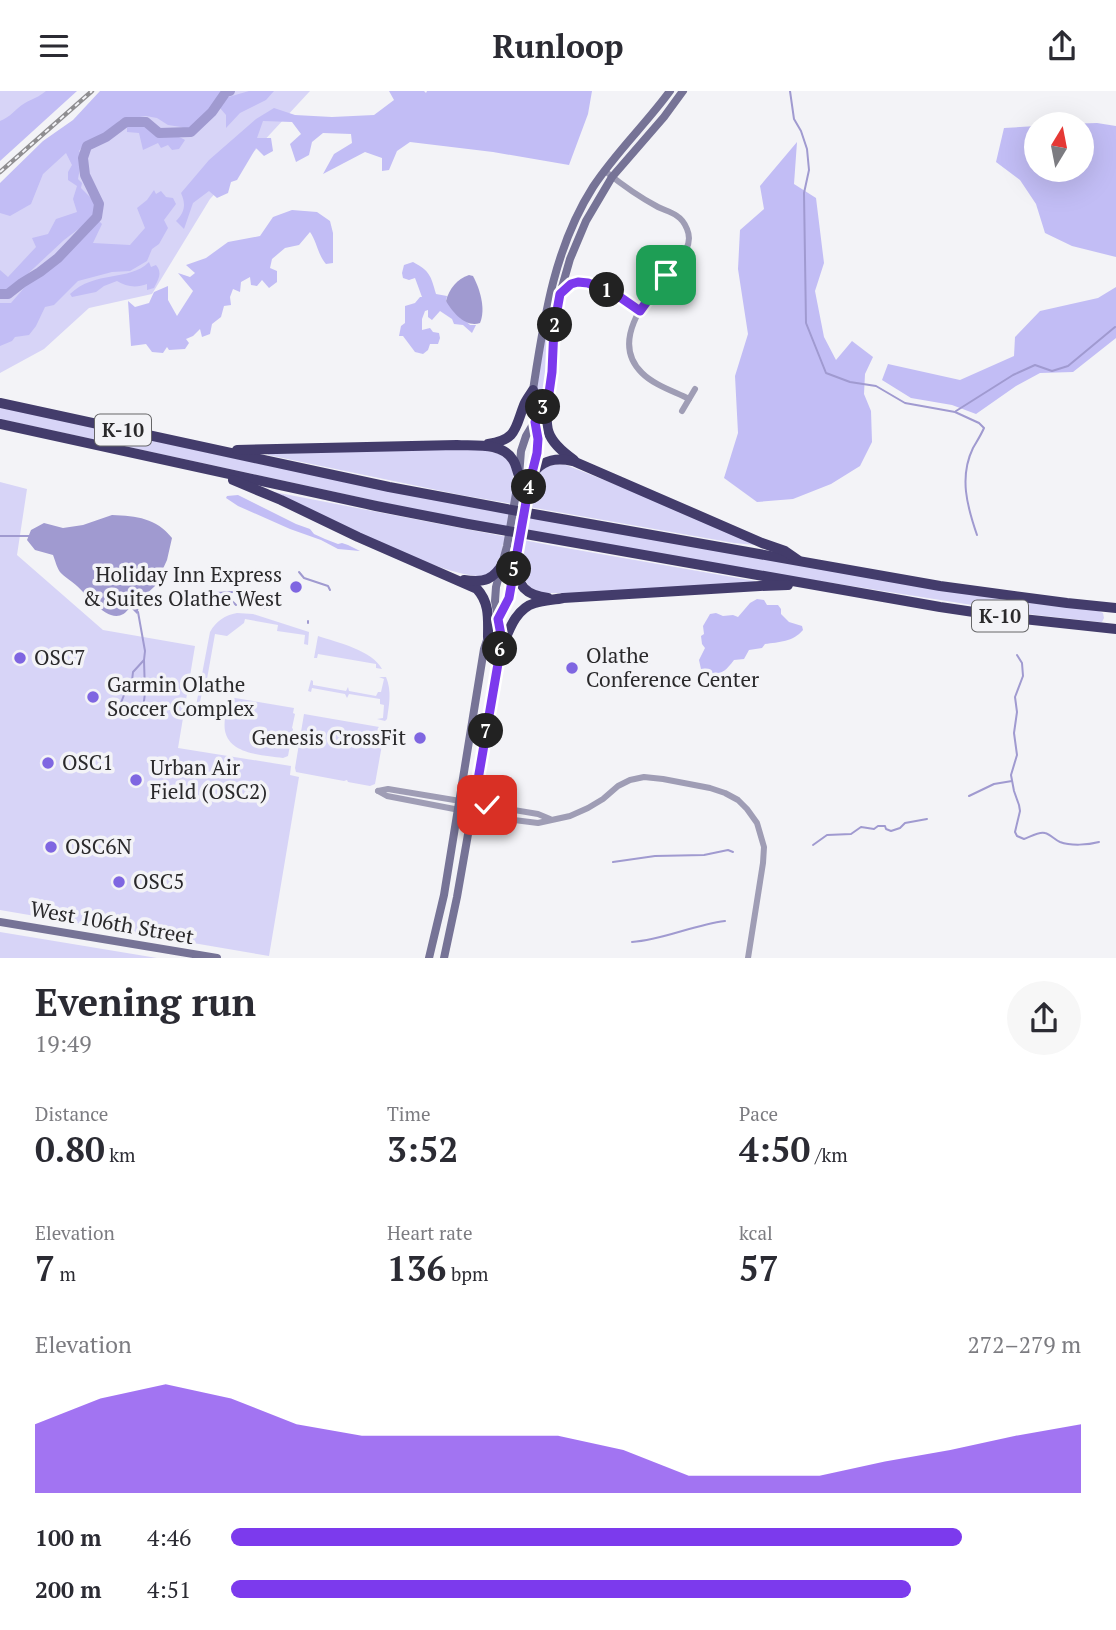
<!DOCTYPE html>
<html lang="en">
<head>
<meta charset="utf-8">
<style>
	:root { --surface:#fff; --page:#f7f7f7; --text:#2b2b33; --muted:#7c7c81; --accent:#7c3aed }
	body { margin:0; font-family:"PT Serif",serif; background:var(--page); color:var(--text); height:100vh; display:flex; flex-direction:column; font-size:26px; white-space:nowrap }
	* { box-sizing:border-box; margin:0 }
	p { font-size:23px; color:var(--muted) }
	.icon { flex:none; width:38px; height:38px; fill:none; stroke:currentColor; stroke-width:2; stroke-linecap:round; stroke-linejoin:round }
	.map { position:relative; height:867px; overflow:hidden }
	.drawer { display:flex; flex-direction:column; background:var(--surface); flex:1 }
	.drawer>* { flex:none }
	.needle { width:46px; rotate:10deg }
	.fabs { position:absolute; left:1024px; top:21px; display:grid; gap:14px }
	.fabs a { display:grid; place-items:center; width:70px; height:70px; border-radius:50%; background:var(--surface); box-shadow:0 7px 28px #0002; font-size:35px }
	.pin { position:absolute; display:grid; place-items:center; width:60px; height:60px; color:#fff; margin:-30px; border-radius:14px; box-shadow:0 4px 10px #0006 }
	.km { position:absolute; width:35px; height:35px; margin:-18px; border-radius:50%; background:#222; color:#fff; font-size:19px; line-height:35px; text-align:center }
	.round { display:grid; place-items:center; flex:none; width:74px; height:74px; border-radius:37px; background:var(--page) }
	.headline { display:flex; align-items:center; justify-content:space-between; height:119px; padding:0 35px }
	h1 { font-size:38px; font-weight:800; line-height:52px }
	.stats { display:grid; grid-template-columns:repeat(3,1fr); gap:10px; height:119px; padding:7px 35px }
	.stats div { display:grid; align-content:center }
	.stats b { font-size:35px; font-weight:800 }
	.stats small { font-size:19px; font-weight:400 }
	.stats p { font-size:19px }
	.chart { height:196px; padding:14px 35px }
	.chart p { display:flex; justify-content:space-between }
	.chart svg { width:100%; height:126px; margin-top:7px; fill:var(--accent); opacity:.7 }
	ul { padding:0 35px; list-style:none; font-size:23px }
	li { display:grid; grid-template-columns:112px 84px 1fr; align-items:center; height:52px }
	li i { height:18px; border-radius:9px; background:var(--accent) }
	header { display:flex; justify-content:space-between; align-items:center; height:91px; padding:0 35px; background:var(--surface); font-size:32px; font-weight:800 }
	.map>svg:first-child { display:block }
</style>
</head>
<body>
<header><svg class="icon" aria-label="menu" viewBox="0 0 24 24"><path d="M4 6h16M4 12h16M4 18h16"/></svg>Runloop<svg class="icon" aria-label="share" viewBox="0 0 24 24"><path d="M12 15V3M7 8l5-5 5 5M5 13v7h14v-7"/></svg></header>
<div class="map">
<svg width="1116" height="867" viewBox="0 0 1116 867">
	<rect width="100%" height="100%" fill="#f3f3f7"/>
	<!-- green -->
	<g fill="#d7d4f7">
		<path d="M0,0H68L0,60Z"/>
		<path d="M110,0H310L210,108L152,203L89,217L44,258L0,282V107Z"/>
		<path d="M547,236H548L547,247L549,264L548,281L543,305L538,315H537L536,300Z"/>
		<path d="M0,316L274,376L1099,520L1103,522L1104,527L1102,531H1099L1036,524L788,485L486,432L413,418L0,328Z"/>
		<path d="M455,357C492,360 520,357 512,404L531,408C534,386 541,371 566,374L663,412L755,454L734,452L461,404L268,364V361Z"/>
		<path d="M0,391L27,398L17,464L103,539L195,555L178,657L291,675L290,684L299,686L269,865L0,819Z"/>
		<path d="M274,401L549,454L755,490V492L598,502H541L530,496L522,485L520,471L522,457L503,453C501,466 499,479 485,484C457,494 306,418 274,401Z"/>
		<path d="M237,522L253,523L309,541L308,554L304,553L305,544L277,540L278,534L245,528L244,532L227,545L215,543L207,588H205L198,620H195L210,541C216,530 225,524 237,522Z"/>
		<path d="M318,545C337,551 373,560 382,578L376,577V573L318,563L317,567H314Z"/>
		<path d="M379,586H386C392,600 389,614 387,628L385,630L377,628L383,627L384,614L380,613V608L349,603L347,607L345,603L312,597L311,601L308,600L311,589L313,590V594L346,600L348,596L349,600L376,605L378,601H381L384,588Z"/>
		<path d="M229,606L294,617L293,622L295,623L292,637L293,638L288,665L283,667C264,664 230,664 225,640C223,629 228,616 229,606Z"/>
		<path d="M304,623L385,637L375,693L370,695L348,691L347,689L344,690L296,681L295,677Z"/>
		<path d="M0,841L157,867H0Z"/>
	</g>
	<!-- forest -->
	<g fill="#c2bdf5">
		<path d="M46,0H77L0,70V30C11,26 15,18 25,12C32,8 39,6 46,0Z"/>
		<path d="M100,0H222C211,14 204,28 190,39L181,36L168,34L157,27L146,25L120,29L105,45L84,53L79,60L84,68L81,71L78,88L82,92L81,97L96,112L93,127L64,149L20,190L6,200L0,201V179L8,186L36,156L32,147L48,143L56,128L77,121L73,108L77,95L68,89V81L72,74L66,62L43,83L31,113L10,125L0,122V92L43,50L73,29Z"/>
		<path d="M249,0H274L266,9L240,22L226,37V24L220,17L225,7Z"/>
		<path d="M389,0H424L426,2L427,0H592L588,23L569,74L493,61L410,51L397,60L389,79L382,80V67L365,61L323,83L334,63L352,52L351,43L323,42L312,51L309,64L296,71L290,53L301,43L292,31L263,30L257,47H271L273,60L264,65L256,57L237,89L231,91L228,102L217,107L209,100L193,112L184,138L176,130C185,121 186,113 181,102L209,69L256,28L274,17L295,24L332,26L374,24L394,9Z"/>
		<path d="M1097,32L1116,35V166L1072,155L1045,142L1036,113L1020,89L996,71L1004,37L1036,35V79H1082V33H1064Z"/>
		<path d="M144,34C157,46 171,40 185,49L179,58L172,59L168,54L161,57L158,52L143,59L139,42L127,41V36Z"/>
		<path d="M797,51L794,93L816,107L824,172L815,200L824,246L836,269L852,250L873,266L865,283L864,303L871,320L872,351L860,375L831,393L793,408L757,411L724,387L738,342L735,285L748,243L738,178L740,139L764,118L760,95Z"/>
		<path d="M154,99L156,103L161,100L166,106L173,107L176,113L164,129L168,137L159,153L152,158L147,170L130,180L112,181L78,190L54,214L45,216L36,235L29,244L15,246L12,250L0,255V212H11L30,190L55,173L98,129L102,133L93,152L130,154L145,137L137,117L147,109Z"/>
		<path d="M292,119L317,121L330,130L333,142V172L326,173C318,164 317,151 310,141L299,154L285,157L272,168L270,177L277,180V191L269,197L262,189L257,195L251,194L250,186L241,191L240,201L233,198L230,206L231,214L224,215L221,226L212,233L210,243L202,246L200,238L193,245L186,248L189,252L185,258L169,259L167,256L163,262L152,261L146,253L131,255L128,210L135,216L149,212L154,201L168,195V209L177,225L193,200L178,182L190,186L195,182L186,174L206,167L228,151L260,145L273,126Z"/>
		<path d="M149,171L151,176L156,174C163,182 158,189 154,197L147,199V193C137,197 126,196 117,190L104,195L96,201L72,206L70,203C95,179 129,191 149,171Z"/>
		<path d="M413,171C430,180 431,185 436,203L447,205L446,210L470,234H476L472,242L463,234L454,233L452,228L440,220L432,229L428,226V219L425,220L422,228V239L430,237L433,241L439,242L440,247L438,253H430L428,259L423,263L415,261L403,245H399L401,235L405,232V215L415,212L420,206H422L415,187L409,189L403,187L402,182L404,174Z"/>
		<path d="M1116,196V247L1073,281L1040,282L1016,295L976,323L952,314L911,307L882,289L888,273L960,289L1014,265L1015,246L1040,220L1098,207Z"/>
		<path d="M238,404L296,433L310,438L314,443L325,448L338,453L342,452L348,454L360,460L338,458L321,449L290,438L238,415L226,407L227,405Z"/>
		<path d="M757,508L764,509L767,514H778L781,518V523L789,531L802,535L803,539C793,551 779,551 765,553L762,557L749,559L744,568L734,569C724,582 722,583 706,582L701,578L699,569L705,557L702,553L701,545L704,543L703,535L710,523L716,522L723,525L733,524L738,526L750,512Z"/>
	</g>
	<!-- water -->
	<g fill="#a09ad0">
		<path d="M469,184L473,185C480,198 486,218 480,232C466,237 453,222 446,210C449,198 457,188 469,184Z"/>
		<path d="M112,424C137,425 156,427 172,447L167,469L155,495L142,507L137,523L130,516C114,541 90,507 77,495C72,490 64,486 60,481C57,477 55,469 53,464L35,459L27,449L31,439L44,432L63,437L83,434Z"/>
	</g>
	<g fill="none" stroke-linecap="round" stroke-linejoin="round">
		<!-- stream -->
		<g stroke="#a09ad0" stroke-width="2">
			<path d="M790,0L794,28L801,40L807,58L809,79L804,102L806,232L826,282L850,291L876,295L905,312L955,321L979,332L984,337C981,344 977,350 973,357C959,386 967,415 977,444"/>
			<path d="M956,320L1013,284L1035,274L1052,280L1068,275L1115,236"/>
			<path d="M0,445H29"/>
			<path d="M299,481L304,487L328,495L330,499"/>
			<path d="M216,502L233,501"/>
			<path d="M225,503L236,514"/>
			<path d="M265,517L266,515"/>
			<path d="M138,521L145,560L144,569L145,602L144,610"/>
			<path d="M308,532V530"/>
			<path d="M1017,564L1022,572L1023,585L1015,606L1017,621L1014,642L1017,664L1011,684L1014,700L1019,714L1020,720L1015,741L1017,745L1024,748C1030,746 1039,740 1045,742C1050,743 1055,749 1060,751C1071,755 1088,754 1099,751"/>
			<path d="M117,622L124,604L131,598L133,581L144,569"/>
			<path d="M969,705L994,693L1012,690"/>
			<path d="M813,754L827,744L851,743L861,736L874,738L878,735H885L886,738L891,740L900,737L905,732L927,728"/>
			<path d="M613,771L655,765L704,764L728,759L733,761"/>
			<path d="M632,851C663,849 693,834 725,830"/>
		</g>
		<!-- river -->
		<path stroke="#a09ad0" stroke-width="10" d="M0,203H8L22,192L40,181L58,167L97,126L99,113L85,84L83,67L87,55L106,46L126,31H146L159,42L191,41L212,21L226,1L230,0"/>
		<!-- street -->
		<g stroke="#9f9db5" stroke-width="6">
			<path d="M605,80C621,93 639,106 658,116C664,119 672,121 677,125C682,128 685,133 687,138C695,157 677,170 666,183C645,209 610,251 642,282C654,294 673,300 689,308"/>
			<path d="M562,201C566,197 570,192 576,191C596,188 626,208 640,220"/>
			<path d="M682,320L695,298"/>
			<path d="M378,700L387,705L506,728L538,732L570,725L588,717L603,708L618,695L630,689L644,686L663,688L710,697L725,702L738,709L747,718L757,732L764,756L763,772L748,867"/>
			<path d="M378,700L388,698L538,723L550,728"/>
		</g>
		<!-- secondary -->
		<g stroke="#767396" stroke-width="8">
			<path d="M497,529L507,512L511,498L538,354L532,313L533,299C544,228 554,157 593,96C616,61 646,33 670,0"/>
			<path d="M0,831L217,867"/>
			<path d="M429,867L444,804L484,558L489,543"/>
			<path d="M444,867L457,806L500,561L501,544L495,510L496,496L507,455L519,385L521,360L526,345L544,315L549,302L552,281L554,236L560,203L570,168L586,130L612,86L664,26L683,0"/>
		</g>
		<!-- highway -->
		<g stroke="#433c6b" stroke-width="10">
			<path d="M549,302C545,337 543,347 574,369"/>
			<path d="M0,312L389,396L539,424L940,495L1067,512L1116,517"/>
			<path d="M0,333L376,415L468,433L940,516L1014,527L1116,538"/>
			<path d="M488,353C517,349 515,337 524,314C526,309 530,304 533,299"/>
			<path d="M237,359L457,354C475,355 502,351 513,369C516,373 517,380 519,385"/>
			<path d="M531,385C541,369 555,366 573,370L762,452L785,460L798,469"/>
			<path d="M233,389L281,409L358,446L477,498C490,512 488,529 488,546"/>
			<path d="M515,473C518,495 525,504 548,507"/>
			<path d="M464,489C485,492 493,489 504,471"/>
			<path d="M500,561C508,543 514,518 535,512C544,509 554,509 563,507L760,495L788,494"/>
		</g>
		<defs>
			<path id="rail" d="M0,81L92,0"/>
		</defs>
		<!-- rail casing -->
		<use href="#rail" stroke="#8f8e91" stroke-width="4.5"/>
		<!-- rail -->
		<use href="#rail" stroke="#f3f3f7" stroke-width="2" stroke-dasharray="5" stroke-linecap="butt"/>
	</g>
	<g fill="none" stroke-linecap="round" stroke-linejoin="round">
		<defs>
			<path id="route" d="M487,714L474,712L500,561L501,544L498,528L509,507L529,394L537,362L538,348L535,331L549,302L552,281L554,236L560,203L571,193L578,191L588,192L617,204L640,220L666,184"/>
		</defs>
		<!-- route casing -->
		<use href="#route" stroke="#fff" stroke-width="14"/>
		<!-- route -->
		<use href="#route" stroke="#7c3aed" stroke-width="9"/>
	</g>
	<!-- markers -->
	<g fill="#7f66e1" stroke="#f3f3f7" stroke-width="2.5">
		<circle cx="296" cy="496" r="7"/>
		<circle cx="20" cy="567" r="7"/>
		<circle cx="572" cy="577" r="7"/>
		<circle cx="93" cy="606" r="7"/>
		<circle cx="420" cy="647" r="7"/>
		<circle cx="48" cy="672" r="7"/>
		<circle cx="136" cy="689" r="7"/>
		<circle cx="51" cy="756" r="7"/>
		<circle cx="119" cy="791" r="7"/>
	</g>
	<g text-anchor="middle" stroke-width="7" stroke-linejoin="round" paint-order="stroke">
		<!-- shield labels -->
		<g fill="#f3f3f7" stroke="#666668" stroke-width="2">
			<rect x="95" y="323.5" width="56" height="31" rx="5"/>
			<rect x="972" y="509.5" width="56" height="31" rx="5"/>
		</g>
		<g font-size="19" font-weight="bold" fill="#2a292b">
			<text x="123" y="346">K-10</text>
			<text x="1000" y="532">K-10</text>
		</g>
		<!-- poi labels -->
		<g font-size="21" fill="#2a292b" stroke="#f3f3f7" text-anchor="start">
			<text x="282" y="491" text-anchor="end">Holiday Inn Express<tspan x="282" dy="24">&amp; Suites Olathe West</tspan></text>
			<text x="586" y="572">Olathe<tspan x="586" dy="24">Conference Center</tspan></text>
			<text x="34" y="574">OSC7</text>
			<text x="107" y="601">Garmin Olathe<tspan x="107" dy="24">Soccer Complex</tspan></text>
			<text x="406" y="654" text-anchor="end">Genesis CrossFit</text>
			<text x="62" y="679">OSC1</text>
			<text x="150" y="684">Urban Air<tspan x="150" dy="24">Field (OSC2)</tspan></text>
			<text x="65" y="763">OSC6N</text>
			<text x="133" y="798">OSC5</text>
		</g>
		<!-- street labels -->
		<g font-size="21" fill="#2a292b" stroke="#f3f3f7">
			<text transform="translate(112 832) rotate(10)" y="7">West 106th Street</text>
		</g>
	</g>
</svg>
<div class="fabs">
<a><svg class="needle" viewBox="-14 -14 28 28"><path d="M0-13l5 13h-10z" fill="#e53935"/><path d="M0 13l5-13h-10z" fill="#7c7c81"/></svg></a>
</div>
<div class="pin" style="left:666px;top:184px;background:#1e9e55"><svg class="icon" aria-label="arrive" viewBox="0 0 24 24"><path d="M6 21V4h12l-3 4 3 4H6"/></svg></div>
<div class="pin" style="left:487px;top:714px;background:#d93025"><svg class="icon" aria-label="check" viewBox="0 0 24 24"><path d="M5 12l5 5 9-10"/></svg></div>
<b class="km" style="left:607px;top:199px">1</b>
<b class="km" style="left:555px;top:234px">2</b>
<b class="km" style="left:543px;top:316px">3</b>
<b class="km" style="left:529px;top:396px">4</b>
<b class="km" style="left:514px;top:478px">5</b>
<b class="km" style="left:500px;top:558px">6</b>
<b class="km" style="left:486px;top:640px">7</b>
</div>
<section class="drawer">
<div class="headline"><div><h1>Evening run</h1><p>19:49</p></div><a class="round"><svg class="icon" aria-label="share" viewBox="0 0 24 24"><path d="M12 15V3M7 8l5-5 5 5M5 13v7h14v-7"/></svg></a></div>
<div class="stats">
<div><p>Distance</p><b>0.80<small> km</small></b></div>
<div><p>Time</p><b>3:52</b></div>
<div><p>Pace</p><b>4:50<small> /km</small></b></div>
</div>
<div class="stats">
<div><p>Elevation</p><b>7<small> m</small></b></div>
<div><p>Heart rate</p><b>136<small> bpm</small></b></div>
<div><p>kcal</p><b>57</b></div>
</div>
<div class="chart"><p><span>Elevation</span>272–279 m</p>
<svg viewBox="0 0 160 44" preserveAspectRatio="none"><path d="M0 44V20L10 11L20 6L30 11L40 20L50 24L60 24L70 24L80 24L90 29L100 38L110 38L120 38L130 33L140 29L150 24L160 20V44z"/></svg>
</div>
<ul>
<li><b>100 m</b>4:46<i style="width:86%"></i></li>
<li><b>200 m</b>4:51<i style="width:80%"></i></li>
</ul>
</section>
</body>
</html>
